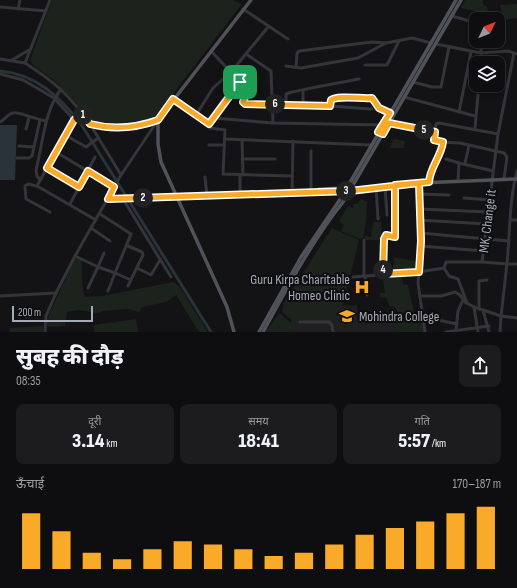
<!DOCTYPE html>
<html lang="hi">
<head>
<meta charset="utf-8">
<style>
	:root { --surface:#0e0e10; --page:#1c1c1e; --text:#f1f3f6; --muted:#9b9c9f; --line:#2e2e30; --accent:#f8aa28 }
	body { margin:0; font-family:"Sofia Sans Condensed","Noto Sans Devanagari",sans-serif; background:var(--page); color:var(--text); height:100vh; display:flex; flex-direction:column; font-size:15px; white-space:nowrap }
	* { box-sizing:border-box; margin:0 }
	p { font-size:13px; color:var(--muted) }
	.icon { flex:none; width:22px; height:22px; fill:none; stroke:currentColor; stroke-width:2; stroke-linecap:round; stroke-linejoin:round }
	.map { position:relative; height:332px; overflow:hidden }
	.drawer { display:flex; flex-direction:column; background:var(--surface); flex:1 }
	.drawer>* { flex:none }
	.needle { width:26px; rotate:47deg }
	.buttons { position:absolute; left:469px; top:12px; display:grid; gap:8px }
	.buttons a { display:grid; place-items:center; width:36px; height:36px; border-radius:8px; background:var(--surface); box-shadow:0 2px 6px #0003,0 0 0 1px var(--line); font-size:20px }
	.scale { position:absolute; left:12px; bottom:10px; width:81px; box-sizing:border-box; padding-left:4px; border:2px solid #a4aab6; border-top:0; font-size:11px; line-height:14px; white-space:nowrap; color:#a4aab6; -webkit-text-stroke:3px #0e0e10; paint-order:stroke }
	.pin { position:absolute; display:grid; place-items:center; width:34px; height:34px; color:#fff; margin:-17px; border-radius:8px; box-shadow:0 2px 6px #0006 }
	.km { position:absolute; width:20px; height:20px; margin:-10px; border-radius:50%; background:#222; color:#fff; font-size:11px; line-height:20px; text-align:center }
	.round { display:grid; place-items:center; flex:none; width:42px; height:42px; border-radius:8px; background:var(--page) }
	.head { display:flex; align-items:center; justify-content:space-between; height:68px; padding:0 16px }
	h1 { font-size:22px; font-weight:800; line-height:30px }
	.figures { display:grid; grid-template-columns:repeat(3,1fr); gap:6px; height:68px; padding:4px 16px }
	.figures div { display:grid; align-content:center; border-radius:8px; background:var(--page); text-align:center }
	.figures b { font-size:20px; font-weight:800 }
	.figures small { font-size:11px; font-weight:400 }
	.figures p { font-size:11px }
	.chart { height:112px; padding:8px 16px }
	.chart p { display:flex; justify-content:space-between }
	.chart svg { width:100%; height:72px; margin-top:4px; stroke:var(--accent); stroke-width:6 }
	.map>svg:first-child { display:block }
</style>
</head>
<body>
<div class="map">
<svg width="517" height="332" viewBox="0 0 517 332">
	<rect width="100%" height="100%" fill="#131315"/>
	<!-- built -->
	<path fill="#1f1f22" d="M357,305L358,313H390L408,319L411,332H284L300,308Z"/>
	<!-- green -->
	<g fill="#1b231c">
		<path d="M52,0H233L242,4L152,121L121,127L98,126L55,81L33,65L30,60Z"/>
		<path d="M465,0H483V4L487,7L490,19H484V13L461,8Z"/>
		<path d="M517,4V18L503,20L500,5Z"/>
		<path d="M393,139L405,141L404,148H390Z"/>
		<path d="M361,199L367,202C367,215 366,225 363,238L359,239L341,231L344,225L339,221L348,206L353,208L354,204H357Z"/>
		<path d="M373,222H381L382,240H365V236L371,237Z"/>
		<path d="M332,228L359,240L343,304L331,324L295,323L282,312L283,304Z"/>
		<path d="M76,257L82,260C82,273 81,284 85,297L102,296L173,282L179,286L208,332H199L176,295L166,302L142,307L139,312L127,309L103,311L98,313L78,310L67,312L65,326L50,327L46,325L50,312Z"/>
		<path d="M394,257L419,262L418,270L393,272Z"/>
		<path d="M402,276L403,284L408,285L414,313L398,314L395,307L390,306L386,298L380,297V293H385L383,279Z"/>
		<path d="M280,313L293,325L291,332H265Z"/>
		<path d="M136,319L138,332H94V325Z"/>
		<path d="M422,319L425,332H395L396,320Z"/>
		<path d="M43,326V332H10L9,328Z"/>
	</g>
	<!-- water -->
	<path fill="#293339" d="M0,125H17L15,180H0Z"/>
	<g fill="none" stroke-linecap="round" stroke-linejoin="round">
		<!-- canal -->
		<path stroke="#293339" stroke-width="3" d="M0,71C36,74 60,97 81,124L211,332"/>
		<!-- minor-tunnel -->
		<path stroke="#303135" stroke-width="3" stroke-dasharray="3 1.5" stroke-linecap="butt" d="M370,109H376"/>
		<!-- minor -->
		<g stroke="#34353a" stroke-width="3">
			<path d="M0,7L46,11"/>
			<path d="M18,9L20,0"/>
			<path d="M243,9L288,39"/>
			<path d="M452,16L476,23"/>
			<path d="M436,44L481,53V41"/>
			<path d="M481,53L508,51L517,54"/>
			<path d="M246,54L271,71L273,123"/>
			<path d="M0,59L25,63L50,0"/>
			<path d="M12,60L29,50"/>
			<path d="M25,63C55,82 69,95 90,124L120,128L158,120"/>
			<path d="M365,65H387L399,41"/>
			<path d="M286,66L301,68L358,58L386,43"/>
			<path d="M296,67L297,53L299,51L372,42L386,43L412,38L431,43"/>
			<path d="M0,74L23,80L54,98L74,120"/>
			<path d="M240,82L248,90L243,102L245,104H303L370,109"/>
			<path d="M413,82L432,87H441L449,47"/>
			<path d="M303,90V104"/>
			<path d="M404,97L475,116"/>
			<path d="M173,99L209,124L210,128L225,130L223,174L292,176"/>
			<path d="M286,104V94C290,91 349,81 359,79"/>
			<path d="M330,106L331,100C338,95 361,99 372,98L379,108L390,113"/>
			<path d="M459,112L471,52"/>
			<path d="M196,115L213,88L231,72L268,27"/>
			<path d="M214,118L273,123L383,125"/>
			<path d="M0,122C5,120 7,114 13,113C17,111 38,120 46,121"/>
			<path d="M389,123L435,132"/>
			<path d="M90,124L121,175"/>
			<path d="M209,124L240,82L211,51"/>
			<path d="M475,128L478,95"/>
			<path d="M26,129L29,118"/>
			<path d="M498,134L439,123L436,124L434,139L437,142L460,143L504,153L507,157L504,179"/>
			<path d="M65,135L86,147L98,138"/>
			<path d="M225,139L371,145"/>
			<path d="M242,140L243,175"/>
			<path d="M209,145H224"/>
			<path d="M19,146L33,147"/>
			<path d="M56,152L114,187"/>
			<path d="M17,158H29L32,156L40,120"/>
			<path d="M242,159H275"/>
			<path d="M446,159L459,163L458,181"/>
			<path d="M459,163L493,171"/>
			<path d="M465,163L469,146"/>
			<path d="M47,168L79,187"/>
			<path d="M517,171C509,201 510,233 507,264H517"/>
			<path d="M240,175V194"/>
			<path d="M205,177L207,196"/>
			<path d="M40,180L37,176L36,170C43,143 44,112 61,89"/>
			<path d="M429,182C430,167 441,157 443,142"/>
			<path d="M419,183L421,241L418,283L425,332"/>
			<path d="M37,186L71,124L82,113"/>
			<path d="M376,186L378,219"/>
			<path d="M385,186L387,215"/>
			<path d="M311,190V151"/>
			<path d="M292,193L293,141"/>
			<path d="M419,194L449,195"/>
			<path d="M464,198L490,200"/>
			<path d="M108,199L176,197"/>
			<path d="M123,199L171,277"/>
			<path d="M70,204L95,157"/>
			<path d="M419,209L488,212"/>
			<path d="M50,212L26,199L25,186L28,184L37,186L96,220"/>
			<path d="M100,214L131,234L115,273L131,280"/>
			<path d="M419,220L486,224"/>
			<path d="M511,220H517"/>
			<path d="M91,228L110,241"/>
			<path d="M420,233L509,241"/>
			<path d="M128,246L142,252L143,255L128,286"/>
			<path d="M420,246L484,251"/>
			<path d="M104,253L98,267L115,273L108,291"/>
			<path d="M75,256L98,267L88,288"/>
			<path d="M482,262L507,264L501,316L474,307L467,303L458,279L449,276L444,268L446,262H482L498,134L514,53"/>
			<path d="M137,268L151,275L160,260"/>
			<path d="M383,274L384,237L386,235L395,237V185"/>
			<path d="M364,276V240"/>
			<path d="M365,276L367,295"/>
			<path d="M353,277L419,272L444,268"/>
			<path d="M0,296L56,293"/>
			<path d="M420,296H441L455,292L460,295L466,303"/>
			<path d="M474,307L478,332"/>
			<path d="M479,309V281L487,280"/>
			<path d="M483,310L489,332"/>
			<path d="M433,319L457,324"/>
			<path d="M300,322H329L332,325L333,332"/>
			<path d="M456,330L458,311L463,300"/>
			<path d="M45,332L46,316L56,293L75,256L121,175L158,120"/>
			<path d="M446,332L489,326"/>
			<path d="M500,332L501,316L517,318"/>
		</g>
		<!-- major -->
		<g stroke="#505259" stroke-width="3.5">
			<path d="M319,189L347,188"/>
			<path d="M175,195L199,194"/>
			<path d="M176,197L350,191L419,183L517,179"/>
			<path d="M234,332L227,307L161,162L158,144V120L251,0"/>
			<path d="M259,332L301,257L341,198L456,0"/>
			<path d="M263,332C287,288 312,241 343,202L461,0"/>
		</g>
	</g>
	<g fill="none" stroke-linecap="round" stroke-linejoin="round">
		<defs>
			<path id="route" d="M240,82L209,124L173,99L158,120C136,128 113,130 90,124L82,113L74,120L47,168L79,187L88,171L114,187L108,199L350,191L419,183L421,241L419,272L383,274L384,239L386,235L395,237V185L429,182C430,167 441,157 443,142L434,140L435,132L389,123L383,134L378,132L390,113L379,108L372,98C361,99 338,95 331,100L330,106L245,104L243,102L248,90L240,82"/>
		</defs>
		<!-- route casing -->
		<use href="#route" stroke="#fff" stroke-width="8"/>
		<!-- route -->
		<use href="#route" stroke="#f8aa28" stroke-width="5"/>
	</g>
	<!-- icons -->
	<defs>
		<symbol id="hospital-bare" viewBox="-9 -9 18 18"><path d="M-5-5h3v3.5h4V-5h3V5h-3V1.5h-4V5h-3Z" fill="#f8aa28" stroke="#0e0e10" stroke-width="2.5" paint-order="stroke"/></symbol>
		<symbol id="university-bare" viewBox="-9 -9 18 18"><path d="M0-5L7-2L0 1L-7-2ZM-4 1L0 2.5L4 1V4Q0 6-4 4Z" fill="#f8aa28" stroke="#0e0e10" stroke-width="2.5" paint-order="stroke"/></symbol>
	</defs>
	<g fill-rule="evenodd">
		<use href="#hospital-bare" x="351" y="276" width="22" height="22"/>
		<use href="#university-bare" x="336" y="305" width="22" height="22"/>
	</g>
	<g text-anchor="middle" stroke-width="4" stroke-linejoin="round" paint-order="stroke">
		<!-- street labels -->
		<g font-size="14" fill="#a4aab6" stroke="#0e0e10">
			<text transform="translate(487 221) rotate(-83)" y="5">MK, Change it</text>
		</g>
		<!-- poi labels -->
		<g font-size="14" fill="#a4aab6" stroke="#0e0e10" text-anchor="end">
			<text x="350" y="284">Guru Kirpa Charitable<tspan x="350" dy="16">Homeo Clinic</tspan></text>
			<text x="359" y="321" text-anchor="start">Mohindra College</text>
		</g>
	</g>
</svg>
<div class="buttons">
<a><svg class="needle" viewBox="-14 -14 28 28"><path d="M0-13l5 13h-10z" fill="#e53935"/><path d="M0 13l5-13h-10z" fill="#9b9c9f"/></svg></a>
<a><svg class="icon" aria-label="layers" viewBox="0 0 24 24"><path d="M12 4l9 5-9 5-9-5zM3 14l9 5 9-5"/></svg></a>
</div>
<div class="scale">200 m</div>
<div class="pin" style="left:240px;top:82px;background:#1e9e55"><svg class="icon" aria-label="arrive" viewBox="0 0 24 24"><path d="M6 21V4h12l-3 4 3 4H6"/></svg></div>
<b class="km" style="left:83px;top:115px">1</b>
<b class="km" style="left:143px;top:198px">2</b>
<b class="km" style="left:346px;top:191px">3</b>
<b class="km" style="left:383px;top:270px">4</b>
<b class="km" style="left:424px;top:130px">5</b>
<b class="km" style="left:275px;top:104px">6</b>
</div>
<section class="drawer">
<div class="head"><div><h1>सुबह की दौड़</h1><p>08:35</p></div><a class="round"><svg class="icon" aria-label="share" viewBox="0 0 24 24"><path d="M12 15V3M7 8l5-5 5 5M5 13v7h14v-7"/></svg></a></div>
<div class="figures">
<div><p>दूरी</p><b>3.14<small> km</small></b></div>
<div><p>समय</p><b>18:41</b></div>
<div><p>गति</p><b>5:57<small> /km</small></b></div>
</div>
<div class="chart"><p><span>ऊँचाई</span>170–187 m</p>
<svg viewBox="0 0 160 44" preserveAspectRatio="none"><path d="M5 44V10M15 44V21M25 44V34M35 44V38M45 44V32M55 44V27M65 44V29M75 44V32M85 44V36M95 44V34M105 44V29M115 44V23M125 44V19M135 44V15M145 44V10M155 44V6"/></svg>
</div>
</section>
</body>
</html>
